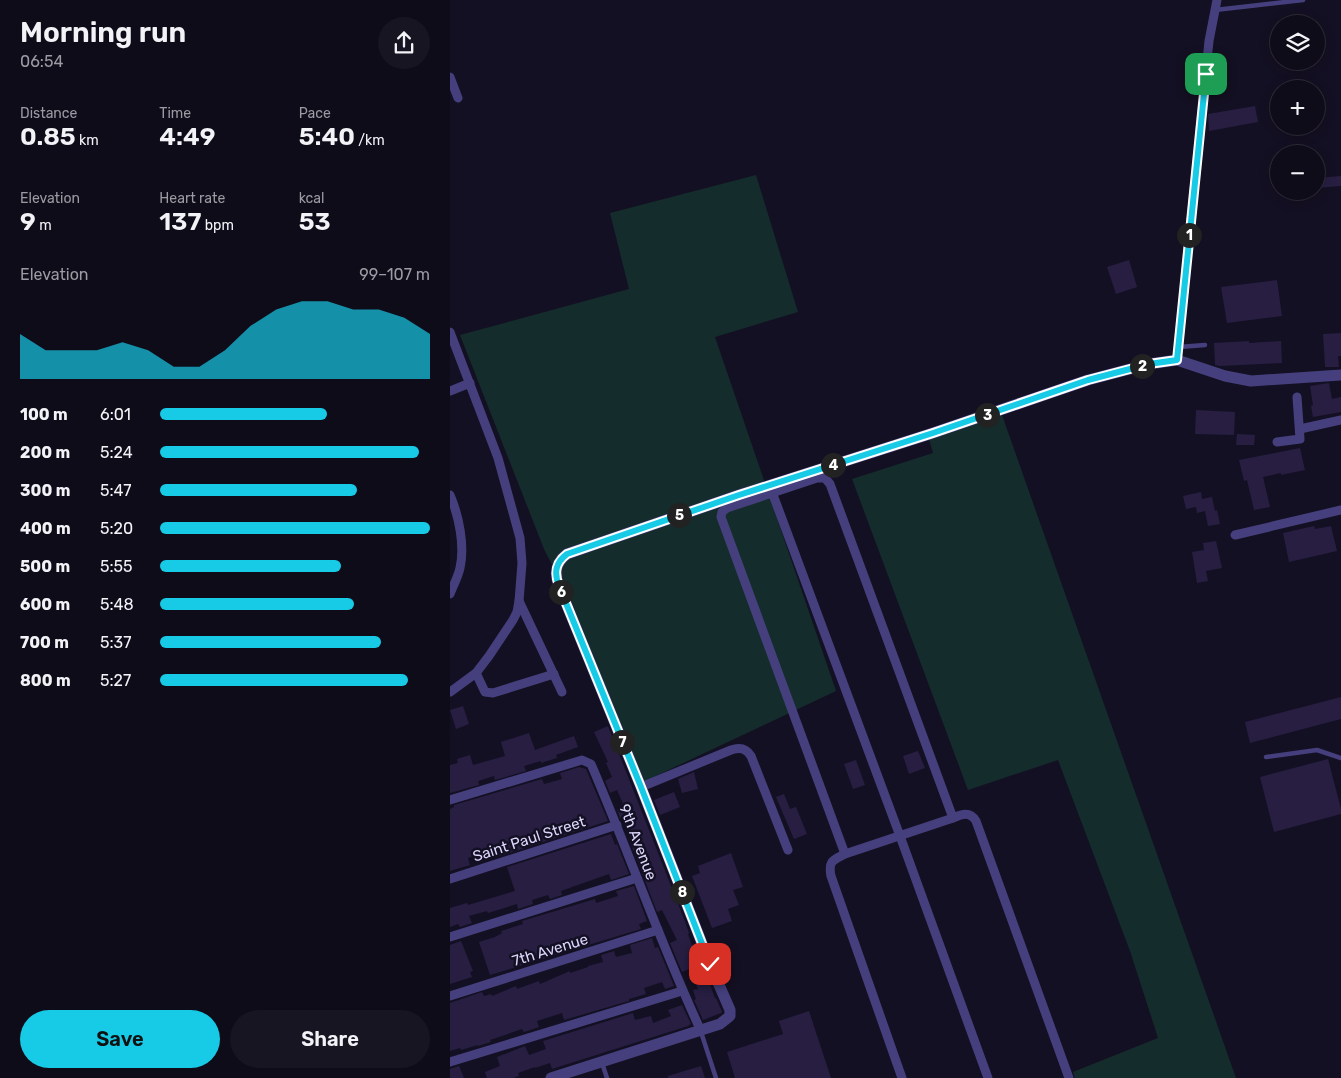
<!DOCTYPE html>
<html lang="en">
<head>
<meta charset="utf-8">
<style>
	:root { --surface:#0f0c1a; --page:#181523; --text:#f1f3f6; --muted:#9b9ba2; --line:#2f2c39; --accent:#17cae6 }
	body { margin:0; font-family:Rubik,sans-serif; background:var(--page); color:var(--text); height:100vh; display:flex; flex-direction:column; font-size:19px; white-space:nowrap }
	* { box-sizing:border-box; margin:0 }
	p { font-size:16px; color:var(--muted) }
	.icon { flex:none; width:28px; height:28px; fill:none; stroke:currentColor; stroke-width:2; stroke-linecap:round; stroke-linejoin:round }
	.map { position:relative; flex:1; overflow:hidden }
	.details { display:flex; flex-direction:column; background:var(--surface); width:450px }
	.details>* { flex:none }
	.controls { position:absolute; left:820px; top:15px; display:grid; gap:10px }
	.controls a { display:grid; place-items:center; width:55px; height:55px; border-radius:50%; background:var(--surface); box-shadow:0 2px 12px #0003,0 0 0 1px var(--line); font-size:25px }
	.pin { position:absolute; display:grid; place-items:center; width:42px; height:42px; color:#fff; margin:-21px; border-radius:10px; box-shadow:0 2px 8px #0006 }
	.km { position:absolute; width:25px; height:25px; margin:-12px; border-radius:50%; background:#222; color:#fff; font-size:14px; line-height:25px; text-align:center }
	.round { display:grid; place-items:center; flex:none; width:52px; height:52px; border-radius:26px; background:var(--page) }
	.overview { display:flex; align-items:center; justify-content:space-between; height:85px; padding:0 20px }
	h1 { font-size:28px; font-weight:600; line-height:38px }
	.metrics { display:grid; grid-template-columns:repeat(3,1fr); gap:8px; height:85px; padding:5px 20px }
	.metrics div { display:grid; align-content:center }
	.metrics b { font-size:25px; font-weight:600 }
	.metrics small { font-size:14px; font-weight:400 }
	.metrics p { font-size:14px }
	.chart { height:140px; padding:10px 20px }
	.chart p { display:flex; justify-content:space-between }
	.chart svg { width:100%; height:90px; margin-top:5px; fill:var(--accent); opacity:.7 }
	.primary-button { display:flex; gap:10px; margin-top:auto; padding:10px 20px }
	.primary-button a { flex:1; height:58px; border-radius:30px; background:var(--accent); color:#111; font-size:20px; font-weight:600; line-height:58px; text-align:center }
	.primary-button a+a { background:var(--page); color:var(--text) }
	ul { padding:0 20px; list-style:none; font-size:16px }
	li { display:grid; grid-template-columns:80px 60px 1fr; align-items:center; height:38px }
	li i { height:12px; border-radius:6px; background:var(--accent) }
	main { display:flex; flex:1; min-height:0 }
	.map>svg:first-child { display:block }
</style>
</head>
<body>
<main>
<section class="details">
<div class="overview"><div><h1>Morning run</h1><p>06:54</p></div><a class="round"><svg class="icon" aria-label="share" viewBox="0 0 24 24"><path d="M12 15V3M7 8l5-5 5 5M5 13v7h14v-7"/></svg></a></div>
<div class="metrics">
<div><p>Distance</p><b>0.85<small> km</small></b></div>
<div><p>Time</p><b>4:49</b></div>
<div><p>Pace</p><b>5:40<small> /km</small></b></div>
</div>
<div class="metrics">
<div><p>Elevation</p><b>9<small> m</small></b></div>
<div><p>Heart rate</p><b>137<small> bpm</small></b></div>
<div><p>kcal</p><b>53</b></div>
</div>
<div class="chart"><p><span>Elevation</span>99–107 m</p>
<svg viewBox="0 0 160 44" preserveAspectRatio="none"><path d="M0 44V22L10 30L20 30L30 30L40 26L50 30L60 38L70 38L80 30L90 18L100 10L110 6L120 6L130 10L140 10L150 14L160 22V44z"/></svg>
</div>
<ul>
<li><b>100 m</b>6:01<i style="width:62%"></i></li>
<li><b>200 m</b>5:24<i style="width:96%"></i></li>
<li><b>300 m</b>5:47<i style="width:73%"></i></li>
<li><b>400 m</b>5:20<i style="width:100%"></i></li>
<li><b>500 m</b>5:55<i style="width:67%"></i></li>
<li><b>600 m</b>5:48<i style="width:72%"></i></li>
<li><b>700 m</b>5:37<i style="width:82%"></i></li>
<li><b>800 m</b>5:27<i style="width:92%"></i></li>
</ul>
<div class="primary-button"><a>Save</a><a>Share</a></div>
</section>
<div class="map">
<svg width="891" height="1078" viewBox="0 0 891 1078">
	<rect width="100%" height="100%" fill="#141023"/>
	<!-- green -->
	<g fill="#142c2c">
		<path d="M306,175L348,312L265,337L386,691L193,782L112,584L94,549L10,335L179,289L160,213Z"/>
		<path d="M552,415L786,1078H625L623,1072L708,1038L680,951L608,760L518,790L402,479L483,453L479,439Z"/>
	</g>
	<!-- building -->
	<g fill="#271e42">
		<path d="M805,106L808,122L759,131L758,114Z"/>
		<path d="M891,176V186L866,188V178Z"/>
		<path d="M679,260L687,287L666,294L657,267Z"/>
		<path d="M827,280L832,316L777,323L771,287Z"/>
		<path d="M891,333V356H888L889,367H875L873,334Z"/>
		<path d="M799,341V343L831,341L832,363L770,366L765,365L764,343Z"/>
		<path d="M879,383L882,399L891,397V412L863,417L861,406L863,405L860,386Z"/>
		<path d="M746,410L785,412L784,435L745,434Z"/>
		<path d="M787,434L805,435L804,445H786Z"/>
		<path d="M850,448L855,470L831,475V473L813,477L820,507L804,510L797,480L794,481L789,460Z"/>
		<path d="M751,492L752,499L762,497L765,511L767,510L770,524L758,526L755,511L747,513L746,507L736,509L733,496Z"/>
		<path d="M864,526L865,529L881,526L887,551L839,562L833,533Z"/>
		<path d="M766,541L772,568L756,571L758,581L747,583L742,552L754,550L753,543Z"/>
		<path d="M891,697V719L800,743L795,722Z"/>
		<path d="M13,706L19,724L6,729L0,710Z"/>
		<path d="M158,726L234,919L239,933L238,934L245,954L248,953L265,998H266L272,1012L271,1013L253,1020L244,1000L246,999L243,990L248,989L239,969L232,972L220,943L227,940L212,910L207,912L179,839L183,837L176,819L174,820L172,817L170,818L167,809L174,806L167,790L160,793L155,781L162,777L156,763L158,762L144,732Z"/>
		<path d="M79,733L85,750L124,736L128,747L106,755L107,758L91,763V761L74,766L76,771L45,780L44,776L28,781L29,785L0,793V765L8,763L7,759L20,755L23,765L55,756L51,742Z"/>
		<path d="M468,751L475,768L459,774L453,756Z"/>
		<path d="M878,759L891,809V814L824,832L810,777Z"/>
		<path d="M406,760L415,785L403,789L394,764Z"/>
		<path d="M129,767L136,769L158,821L53,855L48,856L46,848L18,858L20,865L0,871V809L4,807V805L92,779L94,784L112,779L110,773Z"/>
		<path d="M244,772L248,789L232,793L228,779Z"/>
		<path d="M224,792L230,807L210,815L204,800Z"/>
		<path d="M334,794L340,809L346,807L357,834L344,839L326,797Z"/>
		<path d="M161,834L165,845L167,844L179,874L161,880L159,874L111,891L112,895L100,899L98,895L82,900L83,904L68,909L67,904L38,913L37,911L19,916L22,923L10,927L8,924L0,927V908L17,903L18,905L65,891L57,867Z"/>
		<path d="M281,853L293,887L283,890L289,905L278,909L282,921L262,928L242,876L250,873L248,866Z"/>
		<path d="M184,886L197,921L189,924L191,929L40,975L29,942L45,937L52,933L51,931L73,924L72,921L145,899L146,903L168,896L166,891Z"/>
		<path d="M202,938L205,948L208,947L224,986L215,989L212,982L194,988L196,994L179,999V1001L114,1020L112,1013L87,1021L89,1027L74,1032L72,1029L40,1040L41,1042L28,1046V1045L11,1050L10,1048L0,1051V1003L32,992L34,996L41,994L42,996L66,986L67,989L89,981L90,984L120,971V973L138,967V966L153,962L151,955L164,951L166,957L182,953L180,945Z"/>
		<path d="M11,941L23,971L20,972L22,977L0,984V945Z"/>
		<path d="M232,1005L241,1024L238,1026L102,1069L100,1063L85,1068V1067L68,1073L69,1076L63,1078H37L35,1072L50,1066L47,1057L75,1046L79,1055L96,1049L93,1041L183,1013L185,1020L201,1016L203,1023L221,1016L218,1010Z"/>
		<path d="M359,1011L381,1078H285L277,1052L333,1034L329,1021Z"/>
		<path d="M9,1066L14,1078H0V1069Z"/>
		<path d="M251,1066L255,1078H218V1076Z"/>
	</g>
	<g fill="none" stroke-linecap="round" stroke-linejoin="round">
		<!-- service -->
		<g stroke="#45407d" stroke-width="4.5">
			<path d="M765,10L853,0"/>
			<path d="M729,347L755,345"/>
			<path d="M816,757L867,750L891,758"/>
			<path d="M251,1032L266,1078"/>
			<path d="M152,1063L157,1078"/>
		</g>
		<!-- minor -->
		<g stroke="#45407d" stroke-width="9">
			<path d="M0,77L8,98"/>
			<path d="M0,332L48,458L70,538L72,563L69,601L67,612L63,620L39,656L26,673L0,692"/>
			<path d="M727,360L759,41L767,0"/>
			<path d="M0,391L20,383"/>
			<path d="M850,429L891,420"/>
			<path d="M827,442L850,439L847,397"/>
			<path d="M322,492L450,836L538,1078"/>
			<path d="M0,495C9,516 15,546 10,568C8,577 3,586 0,594"/>
			<path d="M785,535L891,510"/>
			<path d="M69,601L112,692"/>
			<path d="M26,673L35,692L43,693L104,674"/>
			<path d="M191,787L281,750C290,747 296,748 301,756L338,850"/>
			<path d="M0,800L132,760L141,764C179,852 210,943 251,1031"/>
			<path d="M395,854L503,818"/>
			<path d="M0,879L167,825"/>
			<path d="M0,937L187,878"/>
			<path d="M0,996L208,930"/>
			<path d="M0,1062L232,991"/>
			<path d="M452,1078L381,876C378,861 383,860 395,854L271,517L272,512L277,508L367,478H375L380,484L503,818C512,814 520,811 526,821L619,1078"/>
		</g>
		<!-- tertiary -->
		<path stroke="#45407d" stroke-width="11" d="M101,1078L270,1024L280,1016V1010L260,964L191,787L109,586C104,573 105,563 117,554L289,495L483,433L638,380L699,364L727,360L775,376L801,381L891,375"/>
	</g>
	<g fill="none" stroke-linecap="round" stroke-linejoin="round">
		<defs>
			<path id="route" d="M260,964L191,787L109,586C104,573 105,563 117,554L289,495L483,433L638,380L699,364L727,360L756,74"/>
		</defs>
		<!-- route casing -->
		<use href="#route" stroke="#fff" stroke-width="10"/>
		<!-- route -->
		<use href="#route" stroke="#17cae6" stroke-width="6"/>
	</g>
	<g text-anchor="middle" stroke-width="5" stroke-linejoin="round" paint-order="stroke">
		<!-- street labels -->
		<g font-size="15" fill="#dcd6fb" stroke="#141023">
			<text transform="translate(79 839) rotate(-18)" y="5">Saint Paul Street</text>
			<text transform="translate(188 842) rotate(69)" y="5">9th Avenue</text>
			<text transform="translate(100 950) rotate(-17)" y="5">7th Avenue</text>
		</g>
	</g>
</svg>
<div class="controls">
<a><svg class="icon" aria-label="layers" viewBox="0 0 24 24"><path d="M12 4l9 5-9 5-9-5zM3 14l9 5 9-5"/></svg></a>
<a>+</a>
<a>−</a>
</div>
<div class="pin" style="left:756px;top:74px;background:#1e9e55"><svg class="icon" aria-label="arrive" viewBox="0 0 24 24"><path d="M6 21V4h12l-3 4 3 4H6"/></svg></div>
<div class="pin" style="left:260px;top:964px;background:#d93025"><svg class="icon" aria-label="check" viewBox="0 0 24 24"><path d="M5 12l5 5 9-10"/></svg></div>
<b class="km" style="left:739px;top:235px">1</b>
<b class="km" style="left:692px;top:366px">2</b>
<b class="km" style="left:537px;top:415px">3</b>
<b class="km" style="left:383px;top:465px">4</b>
<b class="km" style="left:229px;top:515px">5</b>
<b class="km" style="left:111px;top:592px">6</b>
<b class="km" style="left:172px;top:742px">7</b>
<b class="km" style="left:232px;top:892px">8</b>
</div>
</main>
</body>
</html>
